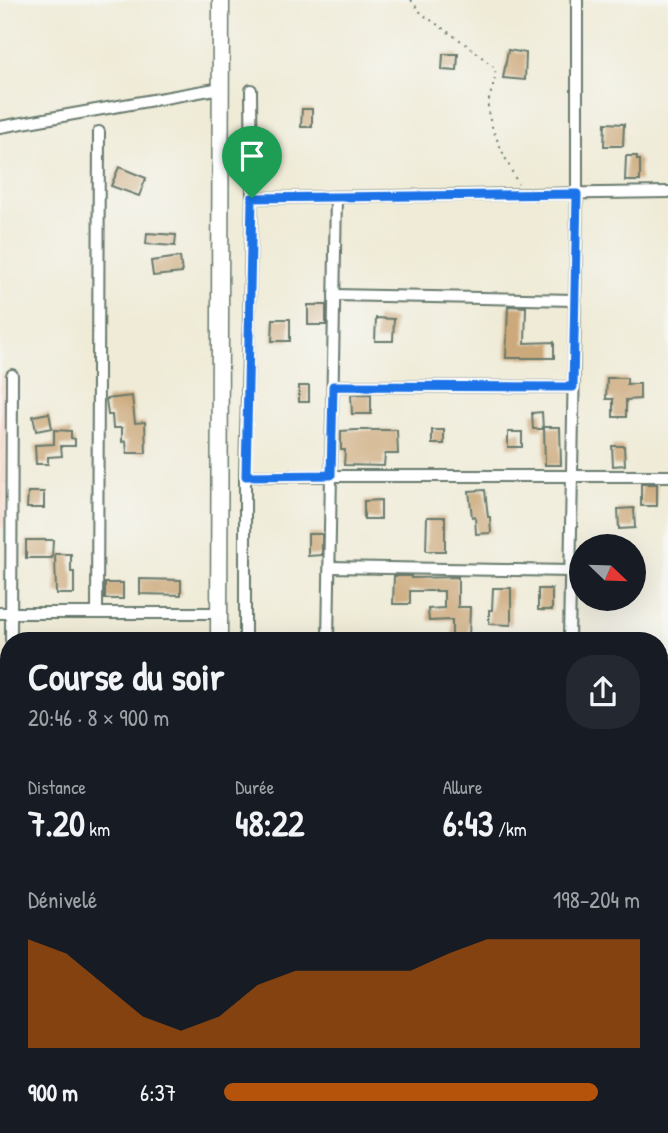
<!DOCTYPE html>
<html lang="fr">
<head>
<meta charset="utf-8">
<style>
	:root { --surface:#171b24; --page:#242831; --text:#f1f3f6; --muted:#9ea1a6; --accent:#b45309 }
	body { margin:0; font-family:"Patrick Hand",sans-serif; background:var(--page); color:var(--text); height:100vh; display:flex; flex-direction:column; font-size:26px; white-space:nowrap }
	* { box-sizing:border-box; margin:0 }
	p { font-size:23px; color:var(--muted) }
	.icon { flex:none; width:38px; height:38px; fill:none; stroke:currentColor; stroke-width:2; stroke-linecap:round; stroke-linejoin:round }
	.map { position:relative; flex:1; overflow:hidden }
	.side { position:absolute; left:0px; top:632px; width:668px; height:502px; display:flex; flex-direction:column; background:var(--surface); border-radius:28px 28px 0 0; box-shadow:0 7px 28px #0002 }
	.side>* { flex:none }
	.needle { width:46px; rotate:113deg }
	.buttons { position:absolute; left:569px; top:534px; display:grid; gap:14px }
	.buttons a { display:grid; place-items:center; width:77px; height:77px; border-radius:50%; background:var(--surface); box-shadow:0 7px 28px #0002; font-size:35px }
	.pin { position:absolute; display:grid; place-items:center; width:60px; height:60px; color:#fff; margin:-72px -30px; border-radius:50% 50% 50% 0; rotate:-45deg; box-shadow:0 0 7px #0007 }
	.pin .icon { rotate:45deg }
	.round { display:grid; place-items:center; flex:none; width:74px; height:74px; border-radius:28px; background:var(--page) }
	.headline { display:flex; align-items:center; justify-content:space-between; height:119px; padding:0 28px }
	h1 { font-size:38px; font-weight:800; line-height:52px }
	.metrics { display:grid; grid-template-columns:repeat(3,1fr); gap:10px; height:119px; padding:7px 28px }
	.metrics div { display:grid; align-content:center }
	.metrics b { font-size:35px; font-weight:800 }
	.metrics small { font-size:19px; font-weight:400 }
	.metrics p { font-size:19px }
	.chart { height:196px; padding:14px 28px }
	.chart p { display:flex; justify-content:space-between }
	.chart svg { width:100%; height:126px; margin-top:7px; fill:var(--accent); opacity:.7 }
	ul { padding:0 28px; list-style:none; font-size:23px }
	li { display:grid; grid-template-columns:112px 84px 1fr; align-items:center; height:52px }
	li i { height:18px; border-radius:9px; background:var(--accent) }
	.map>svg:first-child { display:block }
</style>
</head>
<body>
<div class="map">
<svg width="668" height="1133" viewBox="0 0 668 1133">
	<rect width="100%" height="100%" fill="#f6f6f2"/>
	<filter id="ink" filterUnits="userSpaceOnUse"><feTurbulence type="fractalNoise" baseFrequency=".0143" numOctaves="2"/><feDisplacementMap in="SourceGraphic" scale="14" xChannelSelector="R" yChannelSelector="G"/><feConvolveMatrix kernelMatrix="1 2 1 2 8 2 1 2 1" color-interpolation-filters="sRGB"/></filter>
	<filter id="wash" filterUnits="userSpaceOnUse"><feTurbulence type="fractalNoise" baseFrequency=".00686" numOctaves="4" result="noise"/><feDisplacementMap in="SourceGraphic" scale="28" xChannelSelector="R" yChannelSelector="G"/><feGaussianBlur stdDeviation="1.57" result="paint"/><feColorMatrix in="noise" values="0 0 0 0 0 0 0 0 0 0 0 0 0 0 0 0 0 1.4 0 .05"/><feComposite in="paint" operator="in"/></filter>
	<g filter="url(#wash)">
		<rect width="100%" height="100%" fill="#efebd7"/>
		<!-- built -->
		<path fill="#f6d2c4" d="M5,374L6,527L0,528V375Z"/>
		<!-- industrial -->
		<path fill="#d1bfbe" d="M9,1091V1125H137L135,1133H0V1125Z"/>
		<g id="blocks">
			<!-- building -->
			<g fill="#cca97a">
				<path d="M508,50L526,53L525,80L503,78Z"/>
				<path d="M443,54H458L457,71L442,70Z"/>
				<path d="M302,109H312V127H301Z"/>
				<path d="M605,123L624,124L623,146H604Z"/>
				<path d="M626,156H637V160H640V181H625Z"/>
				<path d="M119,167L146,178L139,196L111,186Z"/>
				<path d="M147,233L176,235L175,246L146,244Z"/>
				<path d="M180,257L182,273L153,276L151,261Z"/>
				<rect x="308" y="305" width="18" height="20"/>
				<path d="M508,306L526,307L525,343L554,342V358H506Z"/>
				<path d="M376,318L394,319L393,341H375Z"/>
				<path d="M273,319H290V341H272Z"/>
				<path d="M607,378H627V384H640V399L626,400V417H613V399H606Z"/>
				<rect x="299" y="386" width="10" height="16"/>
				<path d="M371,394V414H352L351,395Z"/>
				<path d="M132,396L135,423L145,422L146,453H127L126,441L122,442V428H113L112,415H108L106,399Z"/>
				<path d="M542,412L543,429H533L532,413Z"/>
				<path d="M49,413L52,428L36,431L33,416Z"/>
				<path d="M544,427H560L561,465H545Z"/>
				<path d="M54,430L71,431V438L75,439V446H61L62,456L48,457V464H36L35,445L54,444Z"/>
				<path d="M356,430H397L398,454H385L384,466L344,465L345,450H341V431Z"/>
				<rect x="432" y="430" width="12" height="14"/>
				<rect x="508" y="432" width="14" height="15"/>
				<path d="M612,446H624L625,465L613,466Z"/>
				<rect x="641" y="484" width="16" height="22"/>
				<path d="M485,490L488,517H490L491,533L476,534L475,516L472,517L469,491Z"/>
				<path d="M28,492H44V508H27Z"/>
				<path d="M381,500V519H364V501Z"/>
				<path d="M634,508L635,528L619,529L618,509Z"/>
				<path d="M427,517H445V551H426Z"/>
				<path d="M308,534H322V555L308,556Z"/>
				<path d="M26,540H53L52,558H26Z"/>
				<path d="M55,554H71V572H74V594H56Z"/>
				<path d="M394,576H411V578L458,577V607H470L469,640H452V620L429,621L428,609L444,608V591H410V604H393Z"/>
				<path d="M140,579L181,580V595L140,594Z"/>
				<rect x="105" y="583" width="18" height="16"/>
				<path d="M493,588H511V625L489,624V610H492Z"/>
				<rect x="538" y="589" width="14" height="21"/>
				<path d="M504,1125H532L529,1133H507L502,1130Z"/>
			</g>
		</g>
	</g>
	<g filter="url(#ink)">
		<use href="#blocks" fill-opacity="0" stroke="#687a6d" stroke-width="2"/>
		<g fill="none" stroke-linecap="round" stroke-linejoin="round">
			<defs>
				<g id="minor">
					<path d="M0,127L221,88"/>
					<path d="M252,198L668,192"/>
					<path d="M334,295L575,300"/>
					<path d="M333,386L573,387"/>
					<path d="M245,476H668"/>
					<path d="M330,567L570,571"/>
					<path d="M0,613H219"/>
					<path d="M97,613L99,132"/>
					<path d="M11,640L12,375"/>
					<path d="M245,640V476L252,198L251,90"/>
					<path d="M328,640L336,197"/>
					<path d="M569,640L577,194V0"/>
					<path d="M660,660H668"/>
					<path d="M0,970H9"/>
					<path d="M0,1097L9,1062"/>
					<path d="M230,1125L232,1133"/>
				</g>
				<g id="primary">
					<path d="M219,640L221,0"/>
					<path d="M174,1133L176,1125"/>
				</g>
			</defs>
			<!-- minor casing -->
			<use href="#minor" stroke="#687a6d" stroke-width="14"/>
			<!-- primary casing -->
			<use href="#primary" stroke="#687a6d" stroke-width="19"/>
			<!-- path -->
			<path stroke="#687a6d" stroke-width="2" stroke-dasharray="2 5" stroke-linecap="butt" d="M411,0L422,14L467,45L495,68C497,82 489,93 488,106C486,122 510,167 518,184"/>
			<!-- minor -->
			<use href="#minor" stroke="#fff" stroke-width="10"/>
			<!-- primary -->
			<use href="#primary" stroke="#fff" stroke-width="16"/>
			<!-- rail -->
			<g stroke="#1f3d34" stroke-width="2.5">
				<path d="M660,945L668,940"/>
				<path d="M446,1133L452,1125"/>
			</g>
		</g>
	</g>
	<g fill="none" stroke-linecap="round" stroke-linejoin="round" filter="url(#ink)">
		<defs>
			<path id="route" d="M577,194L573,387L333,386L331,475L246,476L252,198Z"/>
		</defs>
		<!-- route casing -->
		<use href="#route" stroke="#fff" stroke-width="14"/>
		<!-- route -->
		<use href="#route" stroke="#1a73e8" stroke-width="9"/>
	</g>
</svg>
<div class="buttons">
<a><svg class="needle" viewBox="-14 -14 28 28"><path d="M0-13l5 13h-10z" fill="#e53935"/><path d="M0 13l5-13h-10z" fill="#9ea1a6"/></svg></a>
</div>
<div class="pin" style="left:252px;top:198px;background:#1e9e55"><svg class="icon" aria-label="arrive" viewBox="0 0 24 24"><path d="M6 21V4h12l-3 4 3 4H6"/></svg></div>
<section class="side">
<div class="headline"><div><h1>Course du soir</h1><p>20:46 · 8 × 900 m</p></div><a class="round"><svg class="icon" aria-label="share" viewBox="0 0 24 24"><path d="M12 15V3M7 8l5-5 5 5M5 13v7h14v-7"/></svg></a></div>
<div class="metrics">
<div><p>Distance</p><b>7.20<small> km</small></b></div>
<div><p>Durée</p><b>48:22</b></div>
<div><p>Allure</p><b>6:43<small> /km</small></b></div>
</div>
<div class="chart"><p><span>Dénivelé</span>198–204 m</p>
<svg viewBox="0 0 160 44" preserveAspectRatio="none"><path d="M0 44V6L10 11L20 22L30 33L40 38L50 33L60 22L70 17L80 17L90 17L100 17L110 11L120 6L130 6L140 6L150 6L160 6V44z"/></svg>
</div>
<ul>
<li><b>900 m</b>6:37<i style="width:90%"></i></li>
</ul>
</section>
</div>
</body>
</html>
